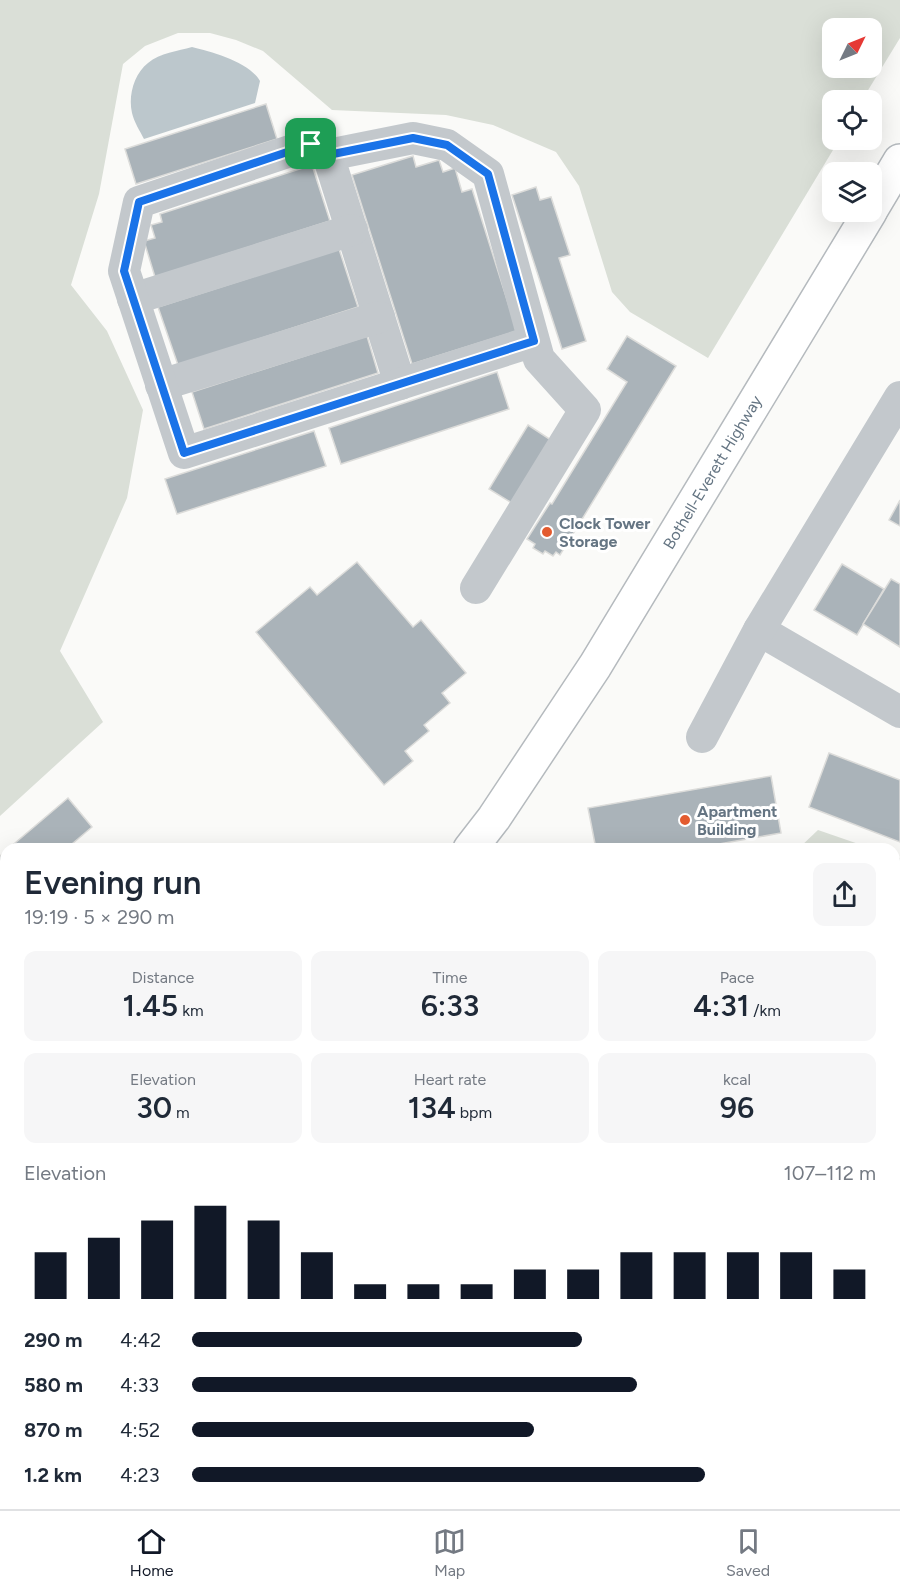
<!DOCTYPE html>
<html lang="en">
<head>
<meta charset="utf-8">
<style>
	:root { --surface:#fff; --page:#f6f6f7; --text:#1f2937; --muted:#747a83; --line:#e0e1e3; --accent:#111827 }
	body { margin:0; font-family:Figtree,sans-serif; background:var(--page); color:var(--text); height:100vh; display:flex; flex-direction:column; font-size:22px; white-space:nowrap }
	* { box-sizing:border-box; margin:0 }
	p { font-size:20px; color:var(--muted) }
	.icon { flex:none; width:33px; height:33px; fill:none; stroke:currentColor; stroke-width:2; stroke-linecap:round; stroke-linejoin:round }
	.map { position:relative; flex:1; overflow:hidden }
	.drawer { position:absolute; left:0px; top:843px; width:900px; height:666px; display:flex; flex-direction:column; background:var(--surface); border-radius:18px 18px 0 0; box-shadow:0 6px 24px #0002 }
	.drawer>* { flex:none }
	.needle { width:39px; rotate:47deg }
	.controls { position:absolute; left:822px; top:18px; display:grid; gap:12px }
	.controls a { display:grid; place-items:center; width:60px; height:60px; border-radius:12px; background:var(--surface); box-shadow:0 6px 24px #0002; font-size:30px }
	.pin { position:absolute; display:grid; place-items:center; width:51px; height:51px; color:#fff; margin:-26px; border-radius:12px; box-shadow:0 3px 9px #0006 }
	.round { display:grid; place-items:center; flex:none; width:63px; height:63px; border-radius:12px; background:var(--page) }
	.headline { display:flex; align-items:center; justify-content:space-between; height:102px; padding:0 24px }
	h1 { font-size:33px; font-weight:600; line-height:45px }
	.stats { display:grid; grid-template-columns:repeat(3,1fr); gap:9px; height:102px; padding:6px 24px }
	.stats div { display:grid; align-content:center; border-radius:12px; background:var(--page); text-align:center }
	.stats b { font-size:30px; font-weight:600 }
	.stats small { font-size:16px; font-weight:400 }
	.stats p { font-size:16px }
	.chart { height:168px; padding:12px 24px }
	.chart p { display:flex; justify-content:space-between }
	.chart svg { width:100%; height:108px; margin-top:6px; stroke:var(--accent); stroke-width:6 }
	ul { padding:0 24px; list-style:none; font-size:20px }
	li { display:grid; grid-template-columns:96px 72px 1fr; align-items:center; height:45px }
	li i { height:15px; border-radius:8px; background:var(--accent) }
	.menu { display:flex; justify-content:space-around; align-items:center; height:84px; border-top:2px solid var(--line); background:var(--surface); font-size:16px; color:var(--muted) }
	.menu a { display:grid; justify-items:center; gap:3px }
	.menu .on { color:var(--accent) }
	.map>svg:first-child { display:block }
</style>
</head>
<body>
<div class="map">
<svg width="900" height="1509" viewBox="0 0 900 1509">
	<rect width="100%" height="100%" fill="#fafaf8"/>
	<!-- green -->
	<g fill="#dadfd7" fill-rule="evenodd">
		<path d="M0,0H900V38L862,100H832V140H839L708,358L630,312L612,292L579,186L556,152L493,125L446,115L332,110L263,51L236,40L210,33H178L145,46L123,64L99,194L71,285L107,331L143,410L127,498L60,651L103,722L0,816ZM872,28V68H832V28Z"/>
		<path d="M818,830L873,849H798Z"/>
		<path d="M894,856L900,858V1509H827L822,1503H894Z"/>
		<path d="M6,1064V1292L0,1293V1065Z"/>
	</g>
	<!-- water -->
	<path fill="#bcc7cc" d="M192,47C213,52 249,62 260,81L255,103L144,139C140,131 134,122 132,113C128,96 134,74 148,63C160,53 178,51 192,47Z"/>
	<!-- building -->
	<g fill="#aab3b9" stroke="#dcdcda" stroke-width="1.5">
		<path d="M266,104L277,139L136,184L125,149Z"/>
		<path d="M413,156L416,167L439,160L443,172L455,168L462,192L472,189L517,331L412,364L352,175Z"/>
		<path d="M312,165L330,221L155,277L144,241L155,238L151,225L162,222L160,214Z"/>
		<path d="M536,187L540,200L551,197L570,255L559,258L586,341L562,349L512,195Z"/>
		<path d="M339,249L358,307L178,365L158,307Z"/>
		<path d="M367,336L378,373L204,429L192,392Z"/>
		<path d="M627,336L676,366L560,555L556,552L553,556L545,551L543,554L533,548L535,544L527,539L550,503L552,504L627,382L607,369Z"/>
		<path d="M497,372L509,409L341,464L329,428Z"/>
		<path d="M528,425L551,440L512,503L489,489Z"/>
		<path d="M314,431L326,466L177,514L165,479Z"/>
		<path d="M900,500V526L889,520Z"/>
		<path d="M357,562L413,627L421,620L466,673L442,693L450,703L424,725L429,731L405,751L413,761L384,785L256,632L310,587L317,595Z"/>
		<path d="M842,564L884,589L857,635L814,610Z"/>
		<path d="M891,579L900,584V647L863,624Z"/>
		<path d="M829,753L900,780V842L809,807Z"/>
		<path d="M771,776L781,833L691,849H596L588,808Z"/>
		<path d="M68,798L92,827L66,849H8Z"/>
		<path d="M6,851V900L0,905V856Z"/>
		<path d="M6,946V1019L0,1021V951Z"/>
		<path d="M184,1503H231L220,1509H187Z"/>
		<path d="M347,1503H367L373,1509H341Z"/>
		<path d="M441,1503H499L492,1509H447Z"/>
		<path d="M547,1503H634L639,1509H552Z"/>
		<path d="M716,1503H795L800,1509H722Z"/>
	</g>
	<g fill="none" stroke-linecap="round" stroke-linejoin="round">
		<defs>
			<g id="major">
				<path d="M872,208L900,161"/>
				<path d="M470,849L494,818L595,666L870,212"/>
				<path d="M0,1398L6,1392"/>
			</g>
		</defs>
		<!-- major casing -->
		<use href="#major" stroke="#b5babe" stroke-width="36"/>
		<!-- minor -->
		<g stroke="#c3c8cc" stroke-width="32">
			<path d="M328,155L400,384"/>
			<path d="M133,299L352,230"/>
			<path d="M161,385L379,317"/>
			<path d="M476,588L585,410L539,359L488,174L447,145L413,138L328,155L311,144L139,202L124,271L184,453L534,341"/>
			<path d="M759,630L900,712"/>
			<path d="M702,737L759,630L900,397"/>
			<path d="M401,1503L407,1509"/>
			<path d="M296,1509L299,1503"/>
			<path d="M665,1509L669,1503"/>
		</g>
		<!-- major -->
		<use href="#major" stroke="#fff" stroke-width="33"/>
	</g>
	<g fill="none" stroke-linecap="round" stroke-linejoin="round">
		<defs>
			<path id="route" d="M413,138L447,145L488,174L534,341L184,453L124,271L139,202L311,144L328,155Z"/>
		</defs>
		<!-- route casing -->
		<use href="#route" stroke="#fff" stroke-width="12"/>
		<!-- route -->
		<use href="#route" stroke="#1a73e8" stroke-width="8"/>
	</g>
	<!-- markers -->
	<g fill="#e35b2f" stroke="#fff" stroke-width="2">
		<circle cx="547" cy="532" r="6"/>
		<circle cx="685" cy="820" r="6"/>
	</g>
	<g text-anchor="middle" stroke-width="6" stroke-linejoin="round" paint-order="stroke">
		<!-- street labels -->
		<g font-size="16" fill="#657583" stroke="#fff">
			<text transform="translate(712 472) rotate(-59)" y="6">Bothell-Everett Highway</text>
		</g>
		<!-- poi labels -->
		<g font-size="16" font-weight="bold" fill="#657583" stroke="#fff" text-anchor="start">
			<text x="559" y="529">Clock Tower<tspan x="559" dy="18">Storage</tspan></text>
			<text x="697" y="817">Apartment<tspan x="697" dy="18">Building</tspan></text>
		</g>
	</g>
</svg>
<div class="controls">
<a><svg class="needle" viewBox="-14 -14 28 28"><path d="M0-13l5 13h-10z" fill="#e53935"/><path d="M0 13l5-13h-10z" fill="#747a83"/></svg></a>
<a><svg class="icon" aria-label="locate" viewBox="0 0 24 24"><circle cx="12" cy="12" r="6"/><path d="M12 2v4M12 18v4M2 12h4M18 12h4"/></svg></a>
<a><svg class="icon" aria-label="layers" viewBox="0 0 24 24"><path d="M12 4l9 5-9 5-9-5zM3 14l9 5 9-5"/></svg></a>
</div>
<div class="pin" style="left:311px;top:144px;background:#1e9e55"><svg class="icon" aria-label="arrive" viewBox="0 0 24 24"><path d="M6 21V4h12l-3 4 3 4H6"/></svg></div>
<section class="drawer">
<div class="headline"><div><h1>Evening run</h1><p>19:19 · 5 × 290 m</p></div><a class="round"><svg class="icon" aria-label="share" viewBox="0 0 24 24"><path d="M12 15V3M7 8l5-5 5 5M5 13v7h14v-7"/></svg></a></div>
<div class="stats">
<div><p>Distance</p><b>1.45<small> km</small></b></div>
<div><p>Time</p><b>6:33</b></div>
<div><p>Pace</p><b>4:31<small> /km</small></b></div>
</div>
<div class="stats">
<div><p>Elevation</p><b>30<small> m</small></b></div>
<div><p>Heart rate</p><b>134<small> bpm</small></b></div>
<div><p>kcal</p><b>96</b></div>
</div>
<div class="chart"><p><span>Elevation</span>107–112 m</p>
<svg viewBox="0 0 160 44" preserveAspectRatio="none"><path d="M5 44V25M15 44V19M25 44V12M35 44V6M45 44V12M55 44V25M65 44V38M75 44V38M85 44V38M95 44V32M105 44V32M115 44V25M125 44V25M135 44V25M145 44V25M155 44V32"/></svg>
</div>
<ul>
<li><b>290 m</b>4:42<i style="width:57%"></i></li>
<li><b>580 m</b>4:33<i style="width:65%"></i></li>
<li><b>870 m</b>4:52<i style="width:50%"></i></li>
<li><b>1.2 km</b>4:23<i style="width:75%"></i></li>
</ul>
</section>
</div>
<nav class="menu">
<a class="on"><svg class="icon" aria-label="home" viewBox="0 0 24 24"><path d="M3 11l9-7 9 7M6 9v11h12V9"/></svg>Home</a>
<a><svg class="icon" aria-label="map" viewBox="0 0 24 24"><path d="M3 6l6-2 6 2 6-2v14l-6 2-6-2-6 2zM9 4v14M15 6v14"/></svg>Map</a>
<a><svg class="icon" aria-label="saved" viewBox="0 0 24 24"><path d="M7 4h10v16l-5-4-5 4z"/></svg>Saved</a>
</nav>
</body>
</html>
